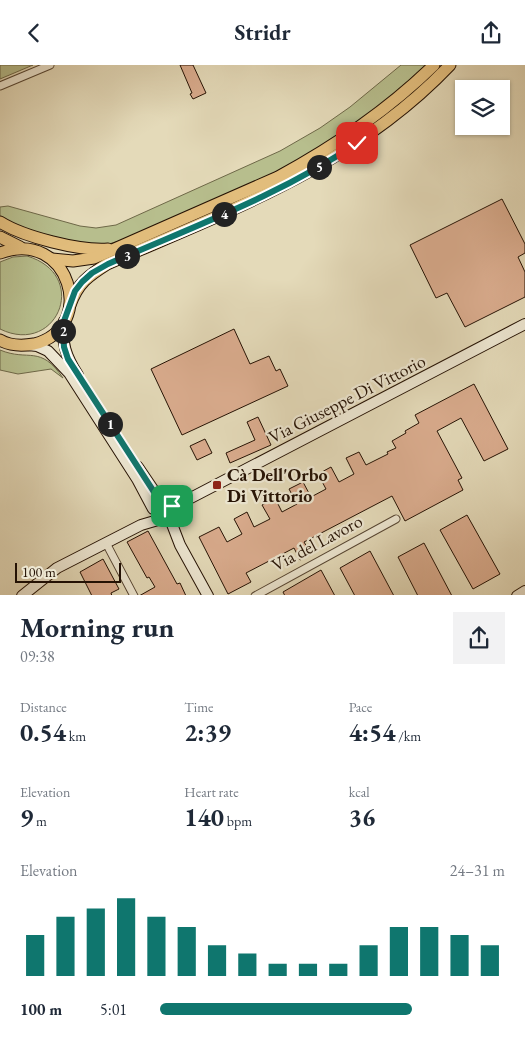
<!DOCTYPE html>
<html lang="en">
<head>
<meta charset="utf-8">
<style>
	:root { --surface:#fff; --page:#f2f2f3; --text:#1f2937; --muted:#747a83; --accent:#0f766e }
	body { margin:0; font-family:"EB Garamond",serif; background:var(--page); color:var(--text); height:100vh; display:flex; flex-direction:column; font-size:19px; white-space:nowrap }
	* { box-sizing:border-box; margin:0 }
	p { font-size:16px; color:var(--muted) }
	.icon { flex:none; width:28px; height:28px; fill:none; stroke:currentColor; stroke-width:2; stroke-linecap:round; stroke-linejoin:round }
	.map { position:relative; height:530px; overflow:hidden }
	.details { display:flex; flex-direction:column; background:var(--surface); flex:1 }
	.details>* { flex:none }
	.buttons { position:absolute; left:455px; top:15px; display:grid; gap:10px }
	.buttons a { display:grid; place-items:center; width:55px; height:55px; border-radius:0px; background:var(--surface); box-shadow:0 1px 4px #0004; font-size:25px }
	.scale { position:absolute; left:15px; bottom:12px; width:106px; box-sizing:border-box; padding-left:5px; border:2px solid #251204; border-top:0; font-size:14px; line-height:18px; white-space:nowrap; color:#251204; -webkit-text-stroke:4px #ede7d2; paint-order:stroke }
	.pin { position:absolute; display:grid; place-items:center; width:42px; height:42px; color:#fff; margin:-21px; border-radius:10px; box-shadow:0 2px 8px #0006 }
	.km { position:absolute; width:25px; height:25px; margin:-12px; border-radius:50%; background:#222; color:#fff; font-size:14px; line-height:25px; text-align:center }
	.round { display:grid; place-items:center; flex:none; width:52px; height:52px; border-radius:0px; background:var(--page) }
	.summary { display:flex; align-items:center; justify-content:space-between; height:85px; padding:0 20px }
	h1 { font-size:28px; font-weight:700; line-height:38px }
	.stats { display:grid; grid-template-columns:repeat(3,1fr); gap:8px; height:85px; padding:5px 20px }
	.stats div { display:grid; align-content:center }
	.stats b { font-size:25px; font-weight:700 }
	.stats small { font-size:14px; font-weight:400 }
	.stats p { font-size:14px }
	.chart { height:140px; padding:10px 20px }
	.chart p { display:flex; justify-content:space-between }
	.chart svg { width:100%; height:90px; margin-top:5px; stroke:var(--accent); stroke-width:6 }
	ul { padding:0 20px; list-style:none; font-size:16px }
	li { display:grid; grid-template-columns:80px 60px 1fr; align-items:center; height:38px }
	li i { height:12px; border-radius:6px; background:var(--accent) }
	header { display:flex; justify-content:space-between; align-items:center; height:65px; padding:0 20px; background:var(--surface); font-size:22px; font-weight:700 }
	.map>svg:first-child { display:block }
</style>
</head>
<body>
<header><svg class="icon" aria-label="back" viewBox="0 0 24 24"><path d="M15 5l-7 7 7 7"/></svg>Stridr<svg class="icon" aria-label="share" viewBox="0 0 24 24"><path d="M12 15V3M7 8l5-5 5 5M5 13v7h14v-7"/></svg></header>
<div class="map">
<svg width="525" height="531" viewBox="0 0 525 531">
	<rect width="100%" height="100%" fill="#e4dab9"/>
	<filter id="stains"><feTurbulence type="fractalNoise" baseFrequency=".004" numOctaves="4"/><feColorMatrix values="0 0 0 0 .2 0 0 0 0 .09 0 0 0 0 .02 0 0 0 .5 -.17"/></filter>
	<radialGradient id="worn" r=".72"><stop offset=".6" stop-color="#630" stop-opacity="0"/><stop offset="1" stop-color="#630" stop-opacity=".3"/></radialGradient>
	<!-- green -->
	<g fill="#b7be8d" stroke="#6e6848">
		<path d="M0,0H33L0,14Z"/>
		<path d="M401,0H426C383,40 335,76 282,104C229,131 173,153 119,176L98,182L17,163L0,153V142L8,141L80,161L96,163L116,160L280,86L320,63L350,42Z"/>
		<path d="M27,191C91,210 57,292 0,264V197L13,192Z"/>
		<path d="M0,285C29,297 40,279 63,313L51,304L18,309L0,305Z"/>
	</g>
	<!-- building -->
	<g fill="#daac8e" stroke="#251204">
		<path d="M180,0H193L206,28L193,34L190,29L192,28Z"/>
		<path d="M502,134L525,179V188L518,192L525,207V232L465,262L447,228L436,233L410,180Z"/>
		<path d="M234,264L250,299L269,291L276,306L280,304L288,321L182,370L151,304Z"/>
		<path d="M474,319L508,384L484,396L461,353L437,366L462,413L458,415L463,425L405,456L392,431L304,477L311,489L300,495L294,483L246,508L251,517L228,529L199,472L219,462L227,477L242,469L234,454L247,447L254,462L270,454L262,440L275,433L282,447L297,439L289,424L303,417L311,432L326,424L318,409L331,402L339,417L354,409L346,393L359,387L366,400L388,389L387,387L396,383L392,376L406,368L405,366L419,358L415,350Z"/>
		<path d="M258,352L271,380L230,398L226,388L255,375L247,357Z"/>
		<path d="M205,374L212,388L197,395L190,381Z"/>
		<path d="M467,450L500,509L473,524L440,465Z"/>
		<path d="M148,466L177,519L180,518L186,531H139L155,522L149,512L147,513L127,477Z"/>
		<path d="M424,478L452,531H418L398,492Z"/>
		<path d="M370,486L394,531H355L340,503Z"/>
		<path d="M103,494L119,524L111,528L112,531H92L80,507Z"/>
		<path d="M321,505L335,531H285L283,527Z"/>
	</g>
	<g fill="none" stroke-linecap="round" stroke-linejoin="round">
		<defs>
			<g id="street">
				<path d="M0,21L50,0"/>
				<path d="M106,478L134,531"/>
				<path d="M255,531L396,454"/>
			</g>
			<g id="secondary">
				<path d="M64,256C61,277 66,292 78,310"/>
				<path d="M28,280L37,281L48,286L69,308L137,414L153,444"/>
				<path d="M138,402L161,436"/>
				<path d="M170,439L183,437L525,259"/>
				<path d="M170,454L180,480L208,531"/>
				<path d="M22,531L57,503L141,460L158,455"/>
				<path d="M517,531L525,526"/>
			</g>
			<g id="primary">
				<path d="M0,157C24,172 79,186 108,184"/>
				<path d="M0,172L20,182"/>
				<path d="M0,188C69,162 99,263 34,279C22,281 10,281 0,275"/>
				<path d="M52,194L73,196L94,193L278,112C335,81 388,45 434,0"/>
				<path d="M70,240C78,218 88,211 107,199C231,145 355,100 450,0"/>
			</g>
		</defs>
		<!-- street casing -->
		<use href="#street" stroke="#554431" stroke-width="9"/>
		<!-- secondary casing -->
		<use href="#secondary" stroke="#251204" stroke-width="12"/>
		<!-- primary casing -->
		<use href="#primary" stroke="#251204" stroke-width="13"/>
		<!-- street -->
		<use href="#street" stroke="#ede7d2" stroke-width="7"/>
		<!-- secondary -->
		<use href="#secondary" stroke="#ede7d2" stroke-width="10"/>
		<!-- primary -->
		<use href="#primary" stroke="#e2bd7c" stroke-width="11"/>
	</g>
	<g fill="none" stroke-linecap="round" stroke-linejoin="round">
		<defs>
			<path id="route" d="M172,441L167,437L161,436L154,427L68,294L64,282L63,266L64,256L75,226L82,217L92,208L108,199C192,162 281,130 357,78"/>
		</defs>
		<!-- route casing -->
		<use href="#route" stroke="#fff" stroke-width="10"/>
		<!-- route -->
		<use href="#route" stroke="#0f766e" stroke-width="6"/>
	</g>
	<!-- markers -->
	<rect fill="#8f2418" stroke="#ede7d2" stroke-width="2" x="212" y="415" width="10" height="10" rx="2.5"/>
	<g text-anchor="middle" stroke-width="4.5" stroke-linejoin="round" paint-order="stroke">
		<!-- street labels -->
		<g font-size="18" fill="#251204" stroke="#ede7d2">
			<text transform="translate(347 334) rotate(-27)" y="6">Via Giuseppe Di Vittorio</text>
			<text transform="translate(317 478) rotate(-28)" y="6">Via del Lavoro</text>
		</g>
		<!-- poi labels -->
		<g font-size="18" font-weight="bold" fill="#251204" stroke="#ede7d2" text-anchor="start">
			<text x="227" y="416">Cà Dell'Orbo<tspan x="227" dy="21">Di Vittorio</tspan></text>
		</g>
	</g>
	<rect width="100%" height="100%" filter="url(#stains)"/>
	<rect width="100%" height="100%" fill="url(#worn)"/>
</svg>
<div class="buttons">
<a><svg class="icon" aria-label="layers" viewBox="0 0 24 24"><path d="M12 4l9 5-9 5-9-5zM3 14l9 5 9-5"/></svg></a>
</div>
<div class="scale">100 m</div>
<div class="pin" style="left:172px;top:441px;background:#1e9e55"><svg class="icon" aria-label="arrive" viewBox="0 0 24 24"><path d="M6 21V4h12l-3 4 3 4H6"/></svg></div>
<div class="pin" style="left:357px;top:78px;background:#d93025"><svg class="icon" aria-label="check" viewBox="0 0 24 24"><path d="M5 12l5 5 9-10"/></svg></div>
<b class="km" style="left:110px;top:359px">1</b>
<b class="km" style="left:63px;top:266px">2</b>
<b class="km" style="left:127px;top:191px">3</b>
<b class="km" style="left:224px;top:149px">4</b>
<b class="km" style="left:319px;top:102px">5</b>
</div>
<section class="details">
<div class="summary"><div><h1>Morning run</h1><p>09:38</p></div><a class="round"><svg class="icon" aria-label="share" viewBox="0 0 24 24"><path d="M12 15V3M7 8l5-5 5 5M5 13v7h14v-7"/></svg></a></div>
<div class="stats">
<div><p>Distance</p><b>0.54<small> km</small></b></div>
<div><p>Time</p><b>2:39</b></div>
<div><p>Pace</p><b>4:54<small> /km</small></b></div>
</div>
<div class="stats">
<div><p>Elevation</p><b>9<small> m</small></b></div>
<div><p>Heart rate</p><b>140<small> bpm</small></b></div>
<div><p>kcal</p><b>36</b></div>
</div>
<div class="chart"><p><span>Elevation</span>24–31 m</p>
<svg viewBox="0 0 160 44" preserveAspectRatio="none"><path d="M5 44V24M15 44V15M25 44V11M35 44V6M45 44V15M55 44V20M65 44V29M75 44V33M85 44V38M95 44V38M105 44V38M115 44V29M125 44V20M135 44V20M145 44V24M155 44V29"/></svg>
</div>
<ul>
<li><b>100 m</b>5:01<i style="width:73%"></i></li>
</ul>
</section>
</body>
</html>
